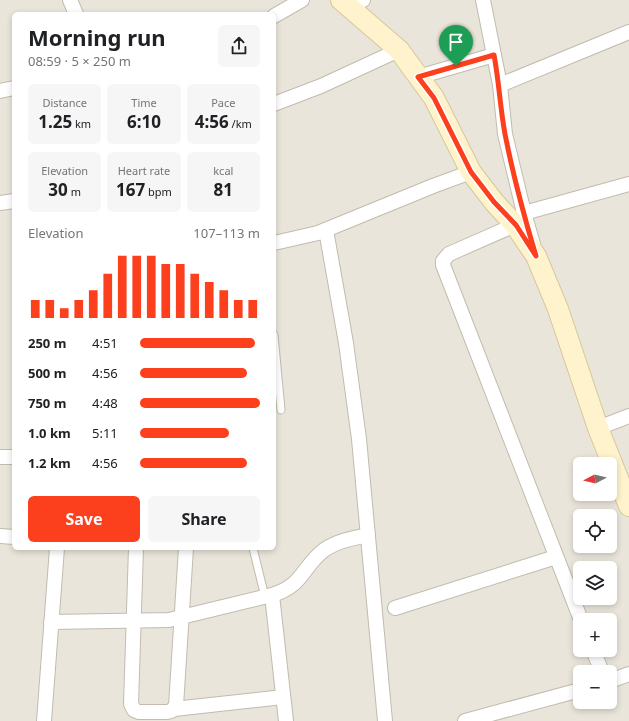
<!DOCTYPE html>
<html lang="en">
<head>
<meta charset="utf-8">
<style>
	:root { --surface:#fff; --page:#f6f6f6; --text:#202124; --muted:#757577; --accent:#fc3f1d }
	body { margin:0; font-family:"Noto Sans",sans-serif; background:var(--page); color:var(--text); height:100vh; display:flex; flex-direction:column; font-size:15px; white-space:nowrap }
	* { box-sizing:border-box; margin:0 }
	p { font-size:13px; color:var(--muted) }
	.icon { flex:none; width:22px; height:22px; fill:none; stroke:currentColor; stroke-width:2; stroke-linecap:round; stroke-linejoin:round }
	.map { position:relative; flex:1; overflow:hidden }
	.side { position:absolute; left:12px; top:12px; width:264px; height:538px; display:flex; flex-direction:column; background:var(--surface); border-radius:6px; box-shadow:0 2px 6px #0003 }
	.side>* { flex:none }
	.needle { width:26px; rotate:263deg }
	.fabs { position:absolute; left:573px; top:457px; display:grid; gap:8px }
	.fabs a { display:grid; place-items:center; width:44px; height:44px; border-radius:6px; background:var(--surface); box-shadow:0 2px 6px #0003; font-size:20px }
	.pin { position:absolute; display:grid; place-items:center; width:34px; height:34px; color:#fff; margin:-41px -17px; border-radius:50% 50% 50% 0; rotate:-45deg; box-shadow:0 0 4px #0007 }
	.pin .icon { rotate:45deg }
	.round { display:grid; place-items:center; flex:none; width:42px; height:42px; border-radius:6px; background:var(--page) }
	.headline { display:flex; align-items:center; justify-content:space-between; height:68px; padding:0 16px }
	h1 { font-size:22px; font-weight:700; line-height:30px }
	.metrics { display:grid; grid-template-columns:repeat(3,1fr); gap:6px; height:68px; padding:4px 16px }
	.metrics div { display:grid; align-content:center; border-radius:6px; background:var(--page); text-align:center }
	.metrics b { font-size:17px; font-weight:700 }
	.metrics small { font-size:11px; font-weight:400 }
	.metrics p { font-size:11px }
	.chart { height:112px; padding:8px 16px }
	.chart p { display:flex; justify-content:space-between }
	.chart svg { width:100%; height:72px; margin-top:4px; stroke:var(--accent); stroke-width:6 }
	.button { display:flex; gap:8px; margin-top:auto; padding:8px 16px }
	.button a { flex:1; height:46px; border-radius:6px; background:var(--accent); color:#fff; font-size:16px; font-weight:700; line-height:46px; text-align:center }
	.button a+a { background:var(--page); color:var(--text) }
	ul { padding:0 16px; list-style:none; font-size:13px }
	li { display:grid; grid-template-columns:64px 48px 1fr; align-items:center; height:30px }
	li i { height:10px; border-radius:5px; background:var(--accent) }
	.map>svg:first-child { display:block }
</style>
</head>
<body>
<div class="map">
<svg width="629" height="721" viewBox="0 0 629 721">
	<rect width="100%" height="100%" fill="#f6f3ec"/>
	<!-- residential -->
	<path fill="#eae5da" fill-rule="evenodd" d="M0,0H629V721H0ZM14,14H274V548H14ZM580,464H610V494H580ZM580,516H610V546H580ZM580,568H610V598H580ZM580,620H610V650H580ZM580,672H610V702H580Z"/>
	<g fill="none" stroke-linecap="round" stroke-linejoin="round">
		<defs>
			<g id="lane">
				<path d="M274,335L281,410"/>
				<path d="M253,548L265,597"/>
			</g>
			<g id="street">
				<path d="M70,0L76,14"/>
				<path d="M483,0L500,85L505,134L524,213L533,244"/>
				<path d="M349,7L363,0"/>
				<path d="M274,16L302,0"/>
				<path d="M418,77L494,55"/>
				<path d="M500,85L629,32"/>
				<path d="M0,91L14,88"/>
				<path d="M274,104L321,86L399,50"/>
				<path d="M0,203L14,201"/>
				<path d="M524,213L629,184"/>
				<path d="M515,225L449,254L443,261V265L581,620"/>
				<path d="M326,230L346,343L359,439L385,721"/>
				<path d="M274,243L318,233L433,186L471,172"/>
				<path d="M598,428L629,416"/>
				<path d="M0,457H14"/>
				<path d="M0,536L14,537"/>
				<path d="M136,548L131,704L134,710L139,712H167L171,711L176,706L186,548"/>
				<path d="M272,595L286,721"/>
				<path d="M395,608L556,557"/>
				<path d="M51,622L169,620L272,595C303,586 302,567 324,550C337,541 353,538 368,535"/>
				<path d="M593,650L602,672"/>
				<path d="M610,681L629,674"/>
				<path d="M174,709L283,697"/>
				<path d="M44,721L57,548"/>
				<path d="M465,721L580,690"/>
			</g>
			<path id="secondary" d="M341,0L399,50L434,98L471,172L494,202L515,225L536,256L558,309L598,428L629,506"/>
		</defs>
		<!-- lane casing -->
		<use href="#lane" stroke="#c2bbae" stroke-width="9"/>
		<!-- street casing -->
		<use href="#street" stroke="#c2bbae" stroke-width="16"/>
		<!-- secondary casing -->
		<use href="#secondary" stroke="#d6c79b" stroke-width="22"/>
		<!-- lane -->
		<use href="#lane" stroke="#fff" stroke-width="7"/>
		<!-- street -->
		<use href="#street" stroke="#fff" stroke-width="14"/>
		<!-- secondary -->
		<use href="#secondary" stroke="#fff3cd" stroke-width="20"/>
	</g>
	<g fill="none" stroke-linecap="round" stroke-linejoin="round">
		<defs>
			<path id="route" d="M494,55C499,81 500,107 505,134C513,175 524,216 536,256L516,225L494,202L471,172L434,98L418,77Z"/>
		</defs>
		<!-- route casing -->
		<use href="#route" stroke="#fff" stroke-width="8"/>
		<!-- route -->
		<use href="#route" stroke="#fc3f1d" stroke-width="5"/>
	</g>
</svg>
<div class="fabs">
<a><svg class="needle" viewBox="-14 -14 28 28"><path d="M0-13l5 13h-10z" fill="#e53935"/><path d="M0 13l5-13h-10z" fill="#757577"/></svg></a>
<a><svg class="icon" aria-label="locate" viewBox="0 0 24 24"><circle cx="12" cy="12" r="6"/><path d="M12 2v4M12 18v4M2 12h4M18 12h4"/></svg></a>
<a><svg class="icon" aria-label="layers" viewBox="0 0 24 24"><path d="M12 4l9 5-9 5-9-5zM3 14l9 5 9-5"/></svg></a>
<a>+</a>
<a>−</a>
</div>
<div class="pin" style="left:456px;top:66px;background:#1e9e55"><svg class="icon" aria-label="arrive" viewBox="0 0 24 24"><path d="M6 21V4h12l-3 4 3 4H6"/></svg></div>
<section class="side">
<div class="headline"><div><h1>Morning run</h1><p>08:59 · 5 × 250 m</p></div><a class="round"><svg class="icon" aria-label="share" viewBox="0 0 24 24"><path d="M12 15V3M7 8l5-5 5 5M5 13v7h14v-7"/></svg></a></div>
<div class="metrics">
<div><p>Distance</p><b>1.25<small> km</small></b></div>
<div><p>Time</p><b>6:10</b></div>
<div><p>Pace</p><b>4:56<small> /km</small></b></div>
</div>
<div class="metrics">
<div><p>Elevation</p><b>30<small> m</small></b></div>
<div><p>Heart rate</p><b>167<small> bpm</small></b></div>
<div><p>kcal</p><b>81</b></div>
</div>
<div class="chart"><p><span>Elevation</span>107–113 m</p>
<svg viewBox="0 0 160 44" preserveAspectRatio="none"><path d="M5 44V33M15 44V33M25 44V38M35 44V33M45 44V27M55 44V17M65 44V6M75 44V6M85 44V6M95 44V11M105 44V11M115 44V17M125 44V22M135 44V27M145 44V33M155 44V33"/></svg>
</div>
<ul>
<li><b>250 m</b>4:51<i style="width:96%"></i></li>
<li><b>500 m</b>4:56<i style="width:89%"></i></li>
<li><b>750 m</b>4:48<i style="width:100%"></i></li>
<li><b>1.0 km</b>5:11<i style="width:74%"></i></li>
<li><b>1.2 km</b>4:56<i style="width:89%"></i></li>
</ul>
<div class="button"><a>Save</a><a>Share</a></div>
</section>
</div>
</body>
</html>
